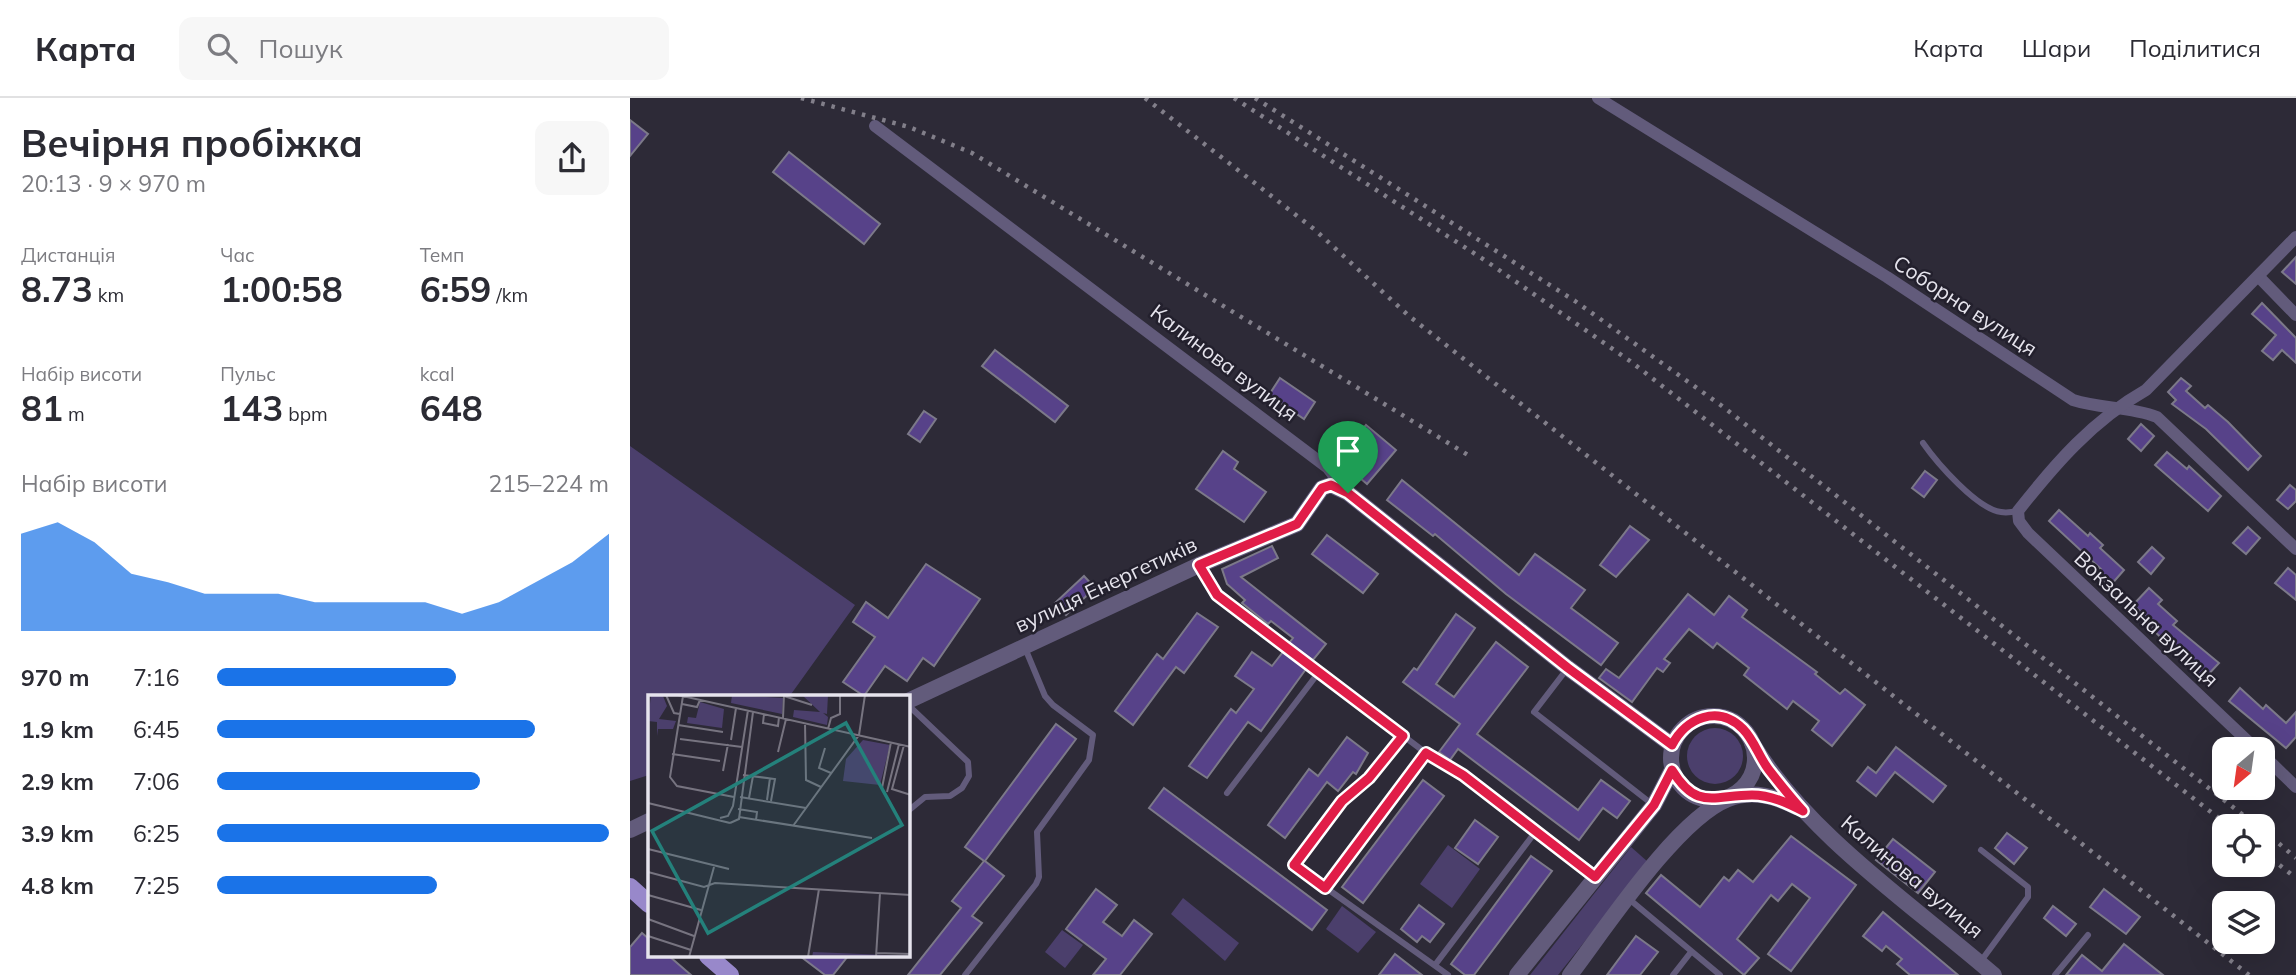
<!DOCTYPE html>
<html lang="uk">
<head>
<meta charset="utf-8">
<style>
	:root { --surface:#fff; --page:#f7f7f7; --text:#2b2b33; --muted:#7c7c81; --line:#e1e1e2; --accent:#1a73e8 }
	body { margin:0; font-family:Mulish,sans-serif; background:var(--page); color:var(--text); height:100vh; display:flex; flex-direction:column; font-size:26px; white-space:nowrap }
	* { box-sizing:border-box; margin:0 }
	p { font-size:23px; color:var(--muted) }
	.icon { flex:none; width:38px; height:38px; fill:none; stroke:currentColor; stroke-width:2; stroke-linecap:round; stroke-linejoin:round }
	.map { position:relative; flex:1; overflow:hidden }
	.panel { display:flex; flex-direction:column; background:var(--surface); width:630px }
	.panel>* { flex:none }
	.needle { width:46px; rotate:209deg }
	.controls { position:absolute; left:1582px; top:639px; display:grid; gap:14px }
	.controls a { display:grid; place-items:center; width:63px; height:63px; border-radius:14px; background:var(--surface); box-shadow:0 7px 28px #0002; font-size:35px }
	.pin { position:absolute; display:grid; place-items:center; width:60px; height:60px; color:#fff; margin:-72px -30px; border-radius:50% 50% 50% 0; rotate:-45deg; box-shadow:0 0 7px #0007 }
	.pin .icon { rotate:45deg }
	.round { display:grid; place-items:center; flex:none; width:74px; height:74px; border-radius:14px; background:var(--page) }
	.overview { display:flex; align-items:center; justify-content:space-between; height:119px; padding:0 21px }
	h1 { font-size:38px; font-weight:700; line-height:52px }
	.metrics { display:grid; grid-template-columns:repeat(3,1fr); gap:10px; height:119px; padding:7px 21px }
	.metrics div { display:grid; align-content:center }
	.metrics b { font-size:35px; font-weight:700 }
	.metrics small { font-size:19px; font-weight:400 }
	.metrics p { font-size:19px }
	.chart { height:196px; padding:14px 21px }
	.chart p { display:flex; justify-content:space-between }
	.chart svg { width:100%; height:126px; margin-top:7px; fill:var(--accent); opacity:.7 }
	ul { padding:0 21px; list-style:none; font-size:23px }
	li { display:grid; grid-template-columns:112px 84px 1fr; align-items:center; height:52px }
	li i { height:18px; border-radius:9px; background:var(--accent) }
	header { display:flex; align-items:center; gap:42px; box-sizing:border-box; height:98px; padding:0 35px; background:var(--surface); border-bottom:2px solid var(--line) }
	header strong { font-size:33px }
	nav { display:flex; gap:38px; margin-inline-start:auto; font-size:24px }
	.search { width:490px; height:63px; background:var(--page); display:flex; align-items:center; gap:18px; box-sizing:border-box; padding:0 24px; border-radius:14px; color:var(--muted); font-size:26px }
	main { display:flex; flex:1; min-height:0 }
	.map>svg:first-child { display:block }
</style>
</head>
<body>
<header>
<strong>Карта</strong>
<div class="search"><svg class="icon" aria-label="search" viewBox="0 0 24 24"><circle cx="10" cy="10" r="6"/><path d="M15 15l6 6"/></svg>Пошук</div>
<nav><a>Карта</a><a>Шари</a><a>Поділитися</a></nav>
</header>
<main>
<section class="panel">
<div class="overview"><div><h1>Вечірня пробіжка</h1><p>20:13 · 9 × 970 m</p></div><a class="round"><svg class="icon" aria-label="share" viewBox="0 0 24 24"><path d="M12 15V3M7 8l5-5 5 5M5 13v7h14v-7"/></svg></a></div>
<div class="metrics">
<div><p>Дистанція</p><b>8.73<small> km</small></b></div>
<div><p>Час</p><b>1:00:58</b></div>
<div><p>Темп</p><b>6:59<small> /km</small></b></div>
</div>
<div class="metrics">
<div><p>Набір висоти</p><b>81<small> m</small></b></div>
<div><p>Пульс</p><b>143<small> bpm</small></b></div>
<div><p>kcal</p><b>648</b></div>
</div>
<div class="chart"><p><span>Набір висоти</span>215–224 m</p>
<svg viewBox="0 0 160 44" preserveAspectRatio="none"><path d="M0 44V10L10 6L20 13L30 24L40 27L50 31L60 31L70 31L80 34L90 34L100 34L110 34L120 38L130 34L140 27L150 20L160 10V44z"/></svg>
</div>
<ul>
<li><b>970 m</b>7:16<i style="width:61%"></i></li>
<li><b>1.9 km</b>6:45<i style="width:81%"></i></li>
<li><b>2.9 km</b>7:06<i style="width:67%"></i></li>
<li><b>3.9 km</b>6:25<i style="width:100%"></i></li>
<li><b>4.8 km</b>7:25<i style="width:56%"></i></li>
</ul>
</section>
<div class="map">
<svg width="1666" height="877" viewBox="0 0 1666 877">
	<rect width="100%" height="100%" fill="#2d2a37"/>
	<!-- green -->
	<g fill="#4b3f6c">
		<path d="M0,348L225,507L159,599H19V677L0,683Z"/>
		<circle cx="1085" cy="658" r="28"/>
		<path d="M818,747L850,771L822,810L790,786Z"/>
		<path d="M1001,749L1018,764L928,877H900Z"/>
		<path d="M553,800L609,845L595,863L541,816Z"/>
		<path d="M712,808L746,834L728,855L696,831Z"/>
		<path d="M432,832L453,847L435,870L415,854Z"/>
	</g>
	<!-- building -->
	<g fill="#574289" stroke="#7c7989" stroke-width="2">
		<path d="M0,22L18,36L0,58Z"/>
		<path d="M159,54L250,126L234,146L143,74Z"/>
		<path d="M1666,159V186L1652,174Z"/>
		<path d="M1632,205L1666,240V265L1652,252L1643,262L1632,253L1646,237L1622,216Z"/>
		<path d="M365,252L438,308L425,324L352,268Z"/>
		<path d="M650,280L685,304L674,321L639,297Z"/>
		<path d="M1551,280L1561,288L1556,293L1575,310L1578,307L1598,324L1631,358L1618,372L1576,331L1542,306L1546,302L1538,294Z"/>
		<path d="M294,313L306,321L290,344L278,336Z"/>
		<path d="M1511,326L1524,338L1511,353L1498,341Z"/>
		<path d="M736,327L766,352L737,386L708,361Z"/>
		<path d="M593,353L608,364L604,371L636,394L614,424L566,391Z"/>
		<path d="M1537,354L1557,371L1559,368L1591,398L1578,413L1525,367Z"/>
		<path d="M1295,373L1307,382L1294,399L1282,390Z"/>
		<path d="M772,382L889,477L905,456L955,492L941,510L988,545L971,567L876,496L805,436L803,438L757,402Z"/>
		<path d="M1660,387L1666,392V403L1658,411L1647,402Z"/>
		<path d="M1429,412L1458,438L1460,435L1473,447L1470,450L1494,472L1480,488L1467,476L1471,471L1419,423Z"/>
		<path d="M1000,428L1019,442L986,479L970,467Z"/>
		<path d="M1618,429L1630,440L1616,456L1603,445Z"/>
		<path d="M697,437L748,476L733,495L682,456Z"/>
		<path d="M642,448L648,460L611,479L696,546L683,562L659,545L663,540L641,523L638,526L612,505L615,502L597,486L592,471Z"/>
		<path d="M1522,449L1534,460L1521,476L1508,464Z"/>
		<path d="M296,466L350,501L304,568L293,560L277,583L255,568L234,598L213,584L245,539L223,524L236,504L258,520Z"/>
		<path d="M1658,470L1666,477V502L1645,485Z"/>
		<path d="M454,478L465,490L436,517L425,505Z"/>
		<path d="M1519,490L1532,502L1528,506L1547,523L1543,527L1589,565L1574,581L1522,531L1525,527L1503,507Z"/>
		<path d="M1058,496L1084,517L1099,498L1117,512L1112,519L1187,574L1185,576L1210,596L1215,591L1235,607L1202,648L1182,632L1189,623L1163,603L1157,611L1114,577L1119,570L1087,545L1083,550L1059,531L1034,561L1040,565L1033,574L1027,570L1002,604L969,580L976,571L989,580Z"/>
		<path d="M567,515L588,529L554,575L546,569L503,627L485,613L527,556L533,561Z"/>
		<path d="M826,516L845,530L806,586L824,599L866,544L898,569L847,636L948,712L971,682L1000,703L987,720L973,710L949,742L828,651L820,662L809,654L830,626L773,584L784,570L787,572Z"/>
		<path d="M622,554L642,568L653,554L676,571L631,633L618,624L577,680L559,668L601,611L606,615L624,591L605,578Z"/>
		<path d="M1610,590L1633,611L1636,607L1656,625L1666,614V639L1656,650L1599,603Z"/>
		<path d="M426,626L446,641L355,763L374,778L342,818L352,825L310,877H278L331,810L322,803L354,763L335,749Z"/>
		<path d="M717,639L738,655L726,676L723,674L708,693L697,684L655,740L638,727L679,671L688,678Z"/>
		<path d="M1266,649L1316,688L1303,704L1265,674L1246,698L1227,683L1238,669L1246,675Z"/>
		<path d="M793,682L814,698L733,805L712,789Z"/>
		<path d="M534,690L697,812L682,832L519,710Z"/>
		<path d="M845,722L868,739L848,766L825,750Z"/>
		<path d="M1377,735L1397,750L1384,766L1365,750Z"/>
		<path d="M1161,738L1226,787L1161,873L1138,856L1180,800L1162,786L1148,803L1141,797L1107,841L1129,860L1114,877L1016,795L1031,777L1070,809L1094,779L1099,783L1108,772L1123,784Z"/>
		<path d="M1263,741L1305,774L1288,795L1246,762Z"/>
		<path d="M901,758L922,773L844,877H835L821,866Z"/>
		<path d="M466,791L487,807L473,824L492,838L504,822L522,836L490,877H463L476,861L436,831Z"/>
		<path d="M1474,791L1510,819L1496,836L1460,809Z"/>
		<path d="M789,807L814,826L800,844L792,838L787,844L771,831Z"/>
		<path d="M1423,808L1446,826L1436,838L1414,820Z"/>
		<path d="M1253,814L1328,877H1280L1267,866L1272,861L1256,848L1252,853L1233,838Z"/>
		<path d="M12,835L19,841V858H39L61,877H0V849Z"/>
		<path d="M1006,838L1028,854L1010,877H977Z"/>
		<path d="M1494,846L1533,877H1436L1452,857L1472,873Z"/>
		<path d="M765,856L792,877H749Z"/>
		<path d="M170,858H218L203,877H195Z"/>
	</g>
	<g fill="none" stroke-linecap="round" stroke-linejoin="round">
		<!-- service -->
		<g stroke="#625b7b" stroke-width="6">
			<path d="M1293,345C1307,365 1347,411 1371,414C1376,415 1383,414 1388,413"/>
			<path d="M570,468L587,497L796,655L833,677L963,778"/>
			<path d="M937,571L904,614L1022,706"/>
			<path d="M278,607L338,664L339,678L332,690L320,698L295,699L278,713"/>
			<path d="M773,638L739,680L712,703L664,767L818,877"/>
			<path d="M597,695L689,574"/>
			<path d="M1351,752L1398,789V799L1351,863"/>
			<path d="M695,790L796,655"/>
			<path d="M999,801L1090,877"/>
			<path d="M805,867L906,733"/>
			<path d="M335,877L406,786L409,779L407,734L459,662L463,637L423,607L415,598L395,550"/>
			<path d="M1043,877L1061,854"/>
			<path d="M1425,877L1458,837"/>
		</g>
		<!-- minor -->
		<g stroke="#625b7b" stroke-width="12">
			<path d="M968,0L1257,179L1443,302C1471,311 1499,308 1527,319L1666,451"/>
			<path d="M245,28L698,370L715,392"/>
			<path d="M1629,179L1666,217"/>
			<path d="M1626,651L1398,435L1389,423L1388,413C1425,366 1463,322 1516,292L1666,139"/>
			<path d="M1633,657L1666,689"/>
		</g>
		<!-- tertiary -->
		<g stroke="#625b7b" stroke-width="16">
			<path d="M278,603L569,467L667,426L692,390L701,387L718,395L938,570L1042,647"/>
			<circle cx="1083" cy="660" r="42"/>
			<path d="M1122,645C1179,738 1282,806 1364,877"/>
			<path d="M0,732L19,723"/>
			<path d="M887,877L1024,707L1042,672"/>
			<path d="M940,877C975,831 1047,721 1098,701C1121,692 1145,698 1166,709"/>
		</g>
		<!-- primary -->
		<g stroke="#9888ca" stroke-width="18">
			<path d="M0,789L19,806"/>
			<path d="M78,858L100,877"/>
		</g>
		<!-- rail -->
		<g stroke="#827f8a" stroke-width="4.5" stroke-dasharray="3.5 7" stroke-linecap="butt">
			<path d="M171,0L279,29L342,55L838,357"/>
			<path d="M515,0L684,131L779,218L1619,877"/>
			<path d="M604,0L856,163L1000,263L1599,728"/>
			<path d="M625,0L945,203L1092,308L1627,728"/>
			<path d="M1633,732L1666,760"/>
			<path d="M1633,754L1666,780"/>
		</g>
	</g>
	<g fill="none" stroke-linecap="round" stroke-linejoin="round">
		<defs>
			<path id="route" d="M701,387L718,395L938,570L1042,647C1056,620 1088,606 1113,631C1124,642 1129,659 1139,672C1150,686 1161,700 1173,713C1157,705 1141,697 1122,697C1084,697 1067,713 1042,672L1024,707L965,779L833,677L796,655L695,790L664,767L712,703L739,680L773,638L587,497L569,467L667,426L692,390Z"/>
		</defs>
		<!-- route casing -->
		<use href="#route" stroke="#fff" stroke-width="14"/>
		<!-- route -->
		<use href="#route" stroke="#e11d48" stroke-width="9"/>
	</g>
	<g text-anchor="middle" stroke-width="5" stroke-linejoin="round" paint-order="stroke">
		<!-- street labels -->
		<g font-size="21" fill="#e6e4ed" stroke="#23202d">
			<text transform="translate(1335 208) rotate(33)" y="7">Соборна вулиця</text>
			<text transform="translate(594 265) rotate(37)" y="7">Калинова вулиця</text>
			<text transform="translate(476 487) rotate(-25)" y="7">вулиця Енергетиків</text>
			<text transform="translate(1516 521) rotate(43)" y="7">Вокзальна вулиця</text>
			<text transform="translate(1282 779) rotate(40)" y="7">Калинова вулиця</text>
		</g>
	</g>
	<!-- overview -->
	<g transform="translate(18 597)">
		<rect width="262" height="262" fill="#2d2a37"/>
		<path d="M3,0L15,1L19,11L11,24L28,26L25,34H10L9,41V27L0,26ZM84,0L135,3L134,19L83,8ZM154,0H180L179,19L175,18L180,22L179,30L145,22L146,15L172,17ZM52,7L76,14L74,33L39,28L40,22L48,23ZM215,45L242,50L232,90L195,86L198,64ZM165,257L263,261L262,262H164Z" fill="#4b3f6c"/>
		<path fill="none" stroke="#777480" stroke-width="2" d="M18,0L26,18L32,19M30,0L263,52M35,1L22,82L29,91L86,102M136,1L164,10M34,9L49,12L52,5M116,19L115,28L130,31L131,22M135,23L136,0M157,28L158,85L173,92M30,30L75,37M180,34L183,23L192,19V0M32,44L94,52M83,45L88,13M256,50L244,94L263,100M177,53L171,73L183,78M130,57L138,24M24,59L72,66M75,76L80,49M95,80L127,84L123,106M234,93L243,47M239,97L251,49M92,102L158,113M101,103L105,81M119,105L122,83M0,108L82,128M90,114L109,117L108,125M91,122L224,143M72,123L80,121L85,111L100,15M82,128L91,124L105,17M145,131L211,40L217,0M0,154L81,174M0,177L56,192L67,188L263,200M0,200L53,215M0,224L46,241M0,241L43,255M228,258L263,259M41,262L66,172M160,262L171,194M228,262L232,198"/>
		<path fill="#24817b" fill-opacity="0.15" stroke="#24817b" stroke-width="3.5" d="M198,28L254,130L60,238L4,136Z"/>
		<rect width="262" height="262" fill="none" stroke="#e6e4ed" stroke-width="3.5"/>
	</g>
</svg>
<div class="controls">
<a><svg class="needle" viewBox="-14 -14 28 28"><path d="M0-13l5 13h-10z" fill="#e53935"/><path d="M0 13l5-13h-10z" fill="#7c7c81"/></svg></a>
<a><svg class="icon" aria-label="locate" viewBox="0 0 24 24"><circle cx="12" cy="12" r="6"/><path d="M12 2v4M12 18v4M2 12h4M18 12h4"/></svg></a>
<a><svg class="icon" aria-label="layers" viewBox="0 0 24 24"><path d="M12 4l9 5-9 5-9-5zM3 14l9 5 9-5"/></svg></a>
</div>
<div class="pin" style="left:718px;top:395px;background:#1e9e55"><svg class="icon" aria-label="arrive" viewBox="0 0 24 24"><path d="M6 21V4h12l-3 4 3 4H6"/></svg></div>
</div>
</main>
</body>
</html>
